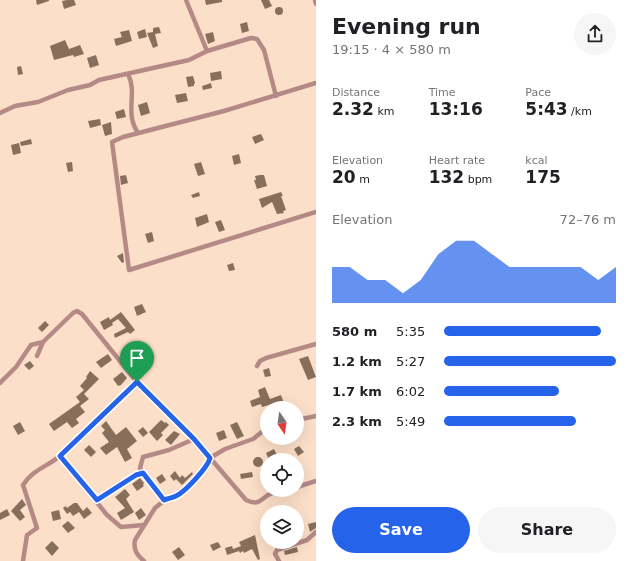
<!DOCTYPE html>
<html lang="en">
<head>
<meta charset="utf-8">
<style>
	:root { --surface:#fff; --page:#f6f6f6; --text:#202124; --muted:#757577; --accent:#2563eb }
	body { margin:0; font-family:"DejaVu Sans",sans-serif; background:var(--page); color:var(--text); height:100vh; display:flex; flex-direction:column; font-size:15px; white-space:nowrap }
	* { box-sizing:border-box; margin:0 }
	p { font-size:13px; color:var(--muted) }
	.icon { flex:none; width:22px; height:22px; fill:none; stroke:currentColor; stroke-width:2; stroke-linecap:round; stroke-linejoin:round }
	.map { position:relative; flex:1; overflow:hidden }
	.drawer { display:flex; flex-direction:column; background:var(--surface); width:316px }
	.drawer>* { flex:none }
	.needle { width:26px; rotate:167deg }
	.buttons { position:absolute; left:260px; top:401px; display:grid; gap:8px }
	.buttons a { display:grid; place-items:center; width:44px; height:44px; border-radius:50%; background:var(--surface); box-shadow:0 4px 16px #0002; font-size:20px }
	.pin { position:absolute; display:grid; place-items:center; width:34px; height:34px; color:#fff; margin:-41px -17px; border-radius:50% 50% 50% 0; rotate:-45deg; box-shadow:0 0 4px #0007 }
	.pin .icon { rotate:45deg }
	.round { display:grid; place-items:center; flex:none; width:42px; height:42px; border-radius:21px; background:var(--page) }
	.summary { display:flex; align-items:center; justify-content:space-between; height:68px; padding:0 16px }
	h1 { font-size:22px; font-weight:700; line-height:30px }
	.metrics { display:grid; grid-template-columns:repeat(3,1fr); gap:6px; height:68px; padding:4px 16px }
	.metrics div { display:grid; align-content:center }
	.metrics b { font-size:17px; font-weight:700 }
	.metrics small { font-size:11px; font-weight:400 }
	.metrics p { font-size:11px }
	.chart { height:112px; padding:8px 16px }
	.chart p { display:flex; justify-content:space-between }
	.chart svg { width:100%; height:72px; margin-top:4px; fill:var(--accent); opacity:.7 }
	.button { display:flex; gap:8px; margin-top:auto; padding:8px 16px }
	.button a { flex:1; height:46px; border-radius:24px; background:var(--accent); color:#fff; font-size:16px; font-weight:700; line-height:46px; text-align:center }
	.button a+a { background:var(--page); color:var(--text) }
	ul { padding:0 16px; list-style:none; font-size:13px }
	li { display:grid; grid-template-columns:64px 48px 1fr; align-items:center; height:30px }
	li i { height:10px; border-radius:5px; background:var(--accent) }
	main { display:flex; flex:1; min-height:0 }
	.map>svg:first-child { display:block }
</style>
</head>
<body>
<main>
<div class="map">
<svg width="316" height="561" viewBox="0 0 316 561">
	<rect width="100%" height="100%" fill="#fcdfc8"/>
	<!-- building -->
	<g fill="#886f5b">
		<path d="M36,0H49V1L37,5Z"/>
		<path d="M67,0H74L76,5L64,9L62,1Z"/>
		<path d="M205,0H222V2L206,5Z"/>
		<path d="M261,0H269L272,6L265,9Z"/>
		<circle cx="279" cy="11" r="4"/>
		<path d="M247,22L249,31L242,33L240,24Z"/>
		<path d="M159,27L161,33L155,34L158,46L153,48L147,33L153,32V28Z"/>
		<path d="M145,29L147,37L139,39L137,32Z"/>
		<path d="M129,30L132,41L116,46L114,39L122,37L120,32Z"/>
		<path d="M213,32L215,41L208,44L205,34Z"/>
		<path d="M65,40L69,49L80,45L84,54L74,57L73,55L54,60L50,46Z"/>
		<path d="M96,55L99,65L90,68L87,58Z"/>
		<path d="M21,66L23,74L18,75L17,67Z"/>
		<path d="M221,71L222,79L211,81L210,73Z"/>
		<path d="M193,76L195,83L194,84V86L188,87L186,77Z"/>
		<path d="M211,83L212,88L203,90L202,86Z"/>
		<path d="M186,93L188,101L177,103L175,95Z"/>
		<path d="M147,102L150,113L141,116L138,105Z"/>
		<path d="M124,109L126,117L117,119L115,112Z"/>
		<path d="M100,119L101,125L90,128L88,121Z"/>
		<path d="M111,122L112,134L105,136L102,125Z"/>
		<path d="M261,134L264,140L255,144L252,137Z"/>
		<path d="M31,139L32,144L21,146L20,142Z"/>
		<path d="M19,143L21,153L13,155L11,145Z"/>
		<path d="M239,154L241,163L234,165L232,156Z"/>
		<path d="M72,162L73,171L68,172L66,163Z"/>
		<path d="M201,162L205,174L198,176L194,164Z"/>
		<path d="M126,175L128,183L121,185L120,176Z"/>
		<path d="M260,175H264L267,186L257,189L254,180H256L255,176Z"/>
		<path d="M199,192L200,196L193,198L191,195Z"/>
		<path d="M281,192L283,196H281L286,210L283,211L284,213L277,214L272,202L262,208L259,199Z"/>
		<path d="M207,214L209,222L197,227L195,218Z"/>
		<path d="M221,220L225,230L219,232L215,222Z"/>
		<path d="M152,232L154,241L148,243L145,234Z"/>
		<path d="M123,253L124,262L122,263L117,256Z"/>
		<path d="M233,263L235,270L229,271L227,265Z"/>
		<path d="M142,304L146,312L137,316L134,307Z"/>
		<path d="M121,312L135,330L130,334L128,332L115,338L114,334L126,328L118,319L112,323L113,325L104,330L100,322L109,317L110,320Z"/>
		<path d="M45,321L49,325L42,332L38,328Z"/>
		<path d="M108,354L112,360L101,368L96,362Z"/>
		<path d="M308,356L316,377L308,380L299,359Z"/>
		<path d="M30,361L34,366L29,370L24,365Z"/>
		<path d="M269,368L271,376L265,377L263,370Z"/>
		<path d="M90,371L99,379L84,394L89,399L80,406L85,412L76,419L79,423L72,428L67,422L54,431L49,424L80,402L76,397L84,390L80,386L87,378L86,377Z"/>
		<path d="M122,372L127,378L121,385L118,386L113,379Z"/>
		<path d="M265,387L270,399L281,395L285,406L278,408L276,403L262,407L261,404L252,407L250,401L260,397L258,390Z"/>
		<path d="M161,420L165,423L166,422L169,425L161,433L163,435L157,441L149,432Z"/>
		<path d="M106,421L116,435L126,427L137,441L127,449L132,458L125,462L117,447L106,455L100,448L109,442L102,433L105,430L101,426Z"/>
		<path d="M20,422L25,431L18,435L13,426Z"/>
		<path d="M237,422L244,436L237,439L230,425Z"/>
		<path d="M143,427L148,433L143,437L138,431Z"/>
		<path d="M224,430L227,438L219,441L216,433Z"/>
		<path d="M174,431L180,434L171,445L165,440Z"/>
		<path d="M89,445L96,452L91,457L84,450Z"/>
		<path d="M299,446L304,452L298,456L294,449Z"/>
		<path d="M274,449L278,457L269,460L266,453Z"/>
		<circle cx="258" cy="462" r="5"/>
		<path d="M175,471L180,478L182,475L185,478L192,472L193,474L182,485L176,479L174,481L170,476Z"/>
		<path d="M252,472L253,477L241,479L240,474Z"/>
		<path d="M162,474L166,480L160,484L156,478Z"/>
		<path d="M140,478L144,483L143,485L144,486L137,491L132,484Z"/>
		<path d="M125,489L130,495L126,499L134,512L121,520L117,513L125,508L115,497Z"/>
		<path d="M22,499L26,505L20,510L25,517L20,521L11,511Z"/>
		<path d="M74,503H77L83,511L87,507L92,513L84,519L79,512L73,516L70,512L67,514L63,508L66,506L67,508Z"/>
		<path d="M141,508L146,515L139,520L135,513Z"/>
		<path d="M7,509L10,515L0,520V513Z"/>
		<path d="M59,510L61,519L53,521L51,512Z"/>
		<path d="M68,521L75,528L68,533L62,526Z"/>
		<path d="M316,522V528L310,532L308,524Z"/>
		<path d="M255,535L260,559L258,560L252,549L244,553L243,551L240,553L239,551L227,555L225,548L232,546L233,549L241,546L239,542Z"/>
		<path d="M52,541L59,548L52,556L45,548Z"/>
		<path d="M218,542L221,547L213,551L210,545Z"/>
		<path d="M179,547L185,555L178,560L172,552Z"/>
		<path d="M297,547L298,552L285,555L284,551Z"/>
	</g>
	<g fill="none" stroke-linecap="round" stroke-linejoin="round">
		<!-- street -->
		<g stroke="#b48986" stroke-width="4.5">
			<path d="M186,0L207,51"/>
			<path d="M315,0L316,4"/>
			<path d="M128,74C138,94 124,112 138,133"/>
			<path d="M316,83L224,111L123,137L112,142L129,270L316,212"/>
			<path d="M0,113L15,106L38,102L68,90L90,85L99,80L189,60L207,51L251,38L257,39L264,50L276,96"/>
			<path d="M37,356L43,342L73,313L77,311L82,314L137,382L194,439L246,500C257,505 259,502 268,495C273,492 280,491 286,490"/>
			<path d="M257,366L260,361L266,358L316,344"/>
			<path d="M0,383L16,367L31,345L43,342"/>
			<path d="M297,420L316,416"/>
			<path d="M60,456L107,515L121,527L144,525"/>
			<path d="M143,473L164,500"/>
			<path d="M297,487L316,481"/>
			<path d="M97,500L136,475L143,473L140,468L143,457L169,450L194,439"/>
			<path d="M23,561L27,535L37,528L23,485C33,469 49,466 61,455C88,432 112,406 137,382"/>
			<path d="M144,561C137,555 133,550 135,540L155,508L166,499L178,495L208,464L210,458L225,449L253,439L267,428"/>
			<path d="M279,561L275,554L277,550L307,540L316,532"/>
		</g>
	</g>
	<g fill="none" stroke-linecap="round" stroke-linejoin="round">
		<defs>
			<path id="route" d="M137,382L194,439L210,458C208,467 185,492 176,496C173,498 168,498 164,500L143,473L136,475L97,500L60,456Z"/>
		</defs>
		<!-- route casing -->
		<use href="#route" stroke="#fff" stroke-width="8"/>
		<!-- route -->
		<use href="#route" stroke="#2563eb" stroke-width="5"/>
	</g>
</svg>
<div class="buttons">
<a><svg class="needle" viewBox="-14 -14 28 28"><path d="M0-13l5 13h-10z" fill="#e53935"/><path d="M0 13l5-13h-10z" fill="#757577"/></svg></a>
<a><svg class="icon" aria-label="locate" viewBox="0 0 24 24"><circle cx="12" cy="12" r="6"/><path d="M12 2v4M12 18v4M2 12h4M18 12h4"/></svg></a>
<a><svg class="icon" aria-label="layers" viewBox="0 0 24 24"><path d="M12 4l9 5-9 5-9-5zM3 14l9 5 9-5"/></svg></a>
</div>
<div class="pin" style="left:137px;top:382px;background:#1e9e55"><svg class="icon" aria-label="arrive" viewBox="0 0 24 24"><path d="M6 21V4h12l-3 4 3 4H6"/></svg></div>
</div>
<section class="drawer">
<div class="summary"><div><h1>Evening run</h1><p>19:15 · 4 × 580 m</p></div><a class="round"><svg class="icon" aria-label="share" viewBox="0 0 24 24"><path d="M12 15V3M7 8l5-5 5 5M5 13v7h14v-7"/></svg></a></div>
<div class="metrics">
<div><p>Distance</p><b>2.32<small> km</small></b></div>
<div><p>Time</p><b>13:16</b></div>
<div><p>Pace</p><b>5:43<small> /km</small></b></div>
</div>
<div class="metrics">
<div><p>Elevation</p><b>20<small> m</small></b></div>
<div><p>Heart rate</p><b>132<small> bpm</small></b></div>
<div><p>kcal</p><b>175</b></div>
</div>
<div class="chart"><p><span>Elevation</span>72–76 m</p>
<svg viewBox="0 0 160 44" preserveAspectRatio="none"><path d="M0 44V22L10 22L20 30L30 30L40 38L50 30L60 14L70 6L80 6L90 14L100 22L110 22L120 22L130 22L140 22L150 30L160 22V44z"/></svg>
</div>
<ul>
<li><b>580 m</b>5:35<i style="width:91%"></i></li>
<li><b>1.2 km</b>5:27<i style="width:100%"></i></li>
<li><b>1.7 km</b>6:02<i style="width:67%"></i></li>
<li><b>2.3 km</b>5:49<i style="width:77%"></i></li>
</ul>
<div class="button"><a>Save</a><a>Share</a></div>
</section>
</main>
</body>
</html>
